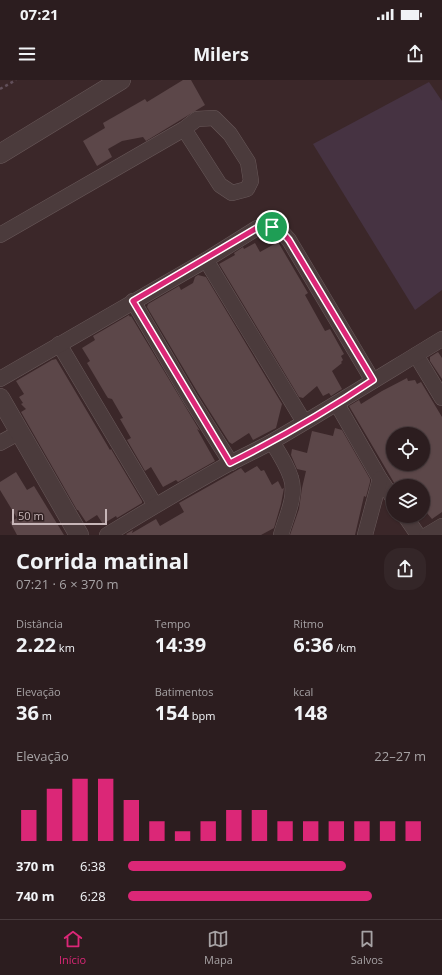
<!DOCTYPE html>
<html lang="pt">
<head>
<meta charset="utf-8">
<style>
	:root { --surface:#2c1d1f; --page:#342628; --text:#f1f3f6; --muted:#a6a2a4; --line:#483b3d; --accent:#db2777 }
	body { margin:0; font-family:"Open Sans",sans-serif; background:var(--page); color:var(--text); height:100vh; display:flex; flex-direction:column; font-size:15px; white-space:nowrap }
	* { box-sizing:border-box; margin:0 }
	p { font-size:13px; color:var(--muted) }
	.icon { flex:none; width:22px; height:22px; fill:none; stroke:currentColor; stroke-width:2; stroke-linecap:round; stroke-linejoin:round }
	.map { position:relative; height:455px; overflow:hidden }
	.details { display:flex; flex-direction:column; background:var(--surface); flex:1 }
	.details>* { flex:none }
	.buttons { position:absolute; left:386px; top:347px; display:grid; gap:8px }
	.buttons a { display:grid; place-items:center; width:44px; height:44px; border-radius:50%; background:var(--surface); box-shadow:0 1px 3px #0004,0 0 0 1px var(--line); font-size:20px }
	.scale { position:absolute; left:12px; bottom:10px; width:95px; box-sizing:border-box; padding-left:4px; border:2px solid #c7b6b8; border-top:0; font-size:11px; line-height:14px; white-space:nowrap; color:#c7b6b8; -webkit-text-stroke:3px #302021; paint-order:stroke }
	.pin { position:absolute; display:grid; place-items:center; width:34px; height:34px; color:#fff; margin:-17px; border:2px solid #fff; border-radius:50%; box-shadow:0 1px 4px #0007 }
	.round { display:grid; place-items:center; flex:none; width:42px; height:42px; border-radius:16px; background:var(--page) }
	.overview { display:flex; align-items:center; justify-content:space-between; height:68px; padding:0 16px }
	h1 { font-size:22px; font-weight:700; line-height:30px }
	.metrics { display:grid; grid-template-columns:repeat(3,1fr); gap:6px; height:68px; padding:4px 16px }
	.metrics div { display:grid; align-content:center }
	.metrics b { font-size:20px; font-weight:700 }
	.metrics small { font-size:11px; font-weight:400 }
	.metrics p { font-size:11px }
	.chart { height:112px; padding:8px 16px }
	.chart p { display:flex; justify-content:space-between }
	.chart svg { width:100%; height:72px; margin-top:4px; stroke:var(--accent); stroke-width:6 }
	ul { padding:0 16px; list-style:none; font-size:13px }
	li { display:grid; grid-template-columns:64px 48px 1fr; align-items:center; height:30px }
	li i { height:10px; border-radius:5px; background:var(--accent) }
	.status { display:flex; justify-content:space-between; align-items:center; height:28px; padding:0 20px; background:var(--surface); direction:ltr }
	.status svg { height:11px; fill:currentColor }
	header { display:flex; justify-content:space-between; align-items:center; height:52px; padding:0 16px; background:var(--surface); font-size:18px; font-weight:700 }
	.menu { display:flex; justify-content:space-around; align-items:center; height:56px; border-top:1px solid var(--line); background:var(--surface); font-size:11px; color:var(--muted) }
	.menu a { display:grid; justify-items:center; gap:2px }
	.menu .active { color:var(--accent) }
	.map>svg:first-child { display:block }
</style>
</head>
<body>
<div class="status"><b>07:21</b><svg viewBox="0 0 49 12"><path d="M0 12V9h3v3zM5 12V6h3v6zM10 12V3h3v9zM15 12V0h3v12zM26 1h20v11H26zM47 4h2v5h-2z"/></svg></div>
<header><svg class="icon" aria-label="menu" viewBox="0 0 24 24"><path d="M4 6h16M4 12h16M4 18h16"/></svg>Milers<svg class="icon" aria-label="share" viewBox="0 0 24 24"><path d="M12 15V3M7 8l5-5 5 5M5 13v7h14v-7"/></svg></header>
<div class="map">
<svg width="442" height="455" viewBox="0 0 442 455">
	<rect width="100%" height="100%" fill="#3b2729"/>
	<!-- green -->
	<path fill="#463342" d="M429,2L442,21V210L415,230L313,64Z"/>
	<!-- building -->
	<g fill="#5c4749" fill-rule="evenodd">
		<path d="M183,0H191L205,25L146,61L143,57L122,61L108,69L112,77L97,86L83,61L105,48L103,43L145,19L147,22Z"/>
		<path d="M278,162L308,213L305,215L325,251L330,249L344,274L341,276L343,280L341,282L342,283L332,291L342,309L331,316L329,313L323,316L317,306L303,318L299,317L219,184L235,175L234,173L243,167L244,169L255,163L260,172Z"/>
		<path d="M198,195L206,197L282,324L276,348L253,360L249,353L232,364L229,362L198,313L147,227L148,224L179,206L181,210L193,203L195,197Z"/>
		<path d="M129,235L130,237L131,236L200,351L197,349L215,381L178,402L176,400L163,407L151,387L145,391L127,360L131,358L120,339L123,338L112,319L108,318L106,315L87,283L90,281L82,268L95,260L93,256Z"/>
		<path d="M438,272L442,278V299L430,281V277Z"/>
		<path d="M56,279L110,370L111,369L142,421V423L117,438L116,436L103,444L97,435L86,442L78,430H77L21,332L26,329L21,324L23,323L19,317L24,314L16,301L52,280Z"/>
		<path d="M407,298L408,301L415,300L417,304L421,302L442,337V432L432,439L427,433L423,436V406H396L349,326L359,320L361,324L382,311ZM393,354H423V384H393Z"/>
		<path d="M335,348L342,350L370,399V402L366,417L364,416L355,455H290L299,429L302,408L306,391L297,389L291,375L292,369L307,373L312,351L333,356Z"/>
		<path d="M257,386L261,391L264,390L272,405L278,401L282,409L284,408L281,424L274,448L261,455H127L126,454L133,450L132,453L156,439L160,446L184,432L179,423L241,388L245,393Z"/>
		<path d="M16,392L27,410L34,406L64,455H17L10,442L17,438L0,410V402Z"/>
	</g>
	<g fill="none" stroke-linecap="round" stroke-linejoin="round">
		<defs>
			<g id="minor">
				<path d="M0,155L184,49L197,39L214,38L230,54L248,82L251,101L247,109L232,113L220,105L184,49"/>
				<path d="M206,180L304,342"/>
				<path d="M133,221L190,318L231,383"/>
				<path d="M59,264L155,425"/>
				<path d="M416,275L442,318"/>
				<path d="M0,299L206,180L257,148L272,147L282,152L289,160L373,301"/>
				<path d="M337,324L380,399L393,418"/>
				<path d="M272,362C279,373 287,385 291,398C297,416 286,437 281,455"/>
				<path d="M0,363L20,352"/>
				<path d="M405,436L418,455"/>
				<path d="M107,455C148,430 188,406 230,383C244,376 259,369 273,361C330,328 386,293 442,259"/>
				<path d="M365,455L380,399"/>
				<path d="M427,455L442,446"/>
			</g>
			<g id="tertiary">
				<path d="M0,74L121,0"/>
				<path d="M0,318L79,455"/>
			</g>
		</defs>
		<!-- minor casing -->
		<use href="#minor" stroke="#69595a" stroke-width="16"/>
		<!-- tertiary casing -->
		<use href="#tertiary" stroke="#69595a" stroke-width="20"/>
		<!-- path -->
		<path stroke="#62505a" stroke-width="2.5" stroke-dasharray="3 3" stroke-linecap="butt" d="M0,9L16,0"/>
		<!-- minor -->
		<use href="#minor" stroke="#4b3b3c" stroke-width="15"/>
		<!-- tertiary -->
		<use href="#tertiary" stroke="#4b3b3c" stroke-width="19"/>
	</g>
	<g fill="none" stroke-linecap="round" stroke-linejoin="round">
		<defs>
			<path id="route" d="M272,147L282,152L289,160L373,300C327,331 280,358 230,383L133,221L257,148Z"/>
		</defs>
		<!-- route casing -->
		<use href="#route" stroke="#fff" stroke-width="8"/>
		<!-- route -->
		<use href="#route" stroke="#db2777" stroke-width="5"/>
	</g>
</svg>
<div class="buttons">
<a><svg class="icon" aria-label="locate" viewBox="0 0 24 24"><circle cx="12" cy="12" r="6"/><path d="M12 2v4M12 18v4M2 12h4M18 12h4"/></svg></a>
<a><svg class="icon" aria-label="layers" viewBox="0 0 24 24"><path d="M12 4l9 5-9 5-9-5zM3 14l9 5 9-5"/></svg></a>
</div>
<div class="scale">50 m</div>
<div class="pin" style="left:272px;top:147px;background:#1e9e55"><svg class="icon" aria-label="arrive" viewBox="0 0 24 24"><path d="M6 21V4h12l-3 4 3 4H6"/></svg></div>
</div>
<section class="details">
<div class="overview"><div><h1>Corrida matinal</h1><p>07:21 · 6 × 370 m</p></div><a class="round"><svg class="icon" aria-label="share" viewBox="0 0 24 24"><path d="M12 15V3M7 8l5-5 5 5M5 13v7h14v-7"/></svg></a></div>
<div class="metrics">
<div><p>Distância</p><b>2.22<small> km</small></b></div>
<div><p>Tempo</p><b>14:39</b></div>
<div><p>Ritmo</p><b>6:36<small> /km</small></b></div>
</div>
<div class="metrics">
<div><p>Elevação</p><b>36<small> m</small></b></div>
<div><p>Batimentos</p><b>154<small> bpm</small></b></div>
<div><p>kcal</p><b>148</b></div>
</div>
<div class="chart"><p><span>Elevação</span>22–27 m</p>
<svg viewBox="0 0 160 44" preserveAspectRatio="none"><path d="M5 44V25M15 44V12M25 44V6M35 44V6M45 44V19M55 44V32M65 44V38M75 44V32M85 44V25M95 44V25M105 44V32M115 44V32M125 44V32M135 44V32M145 44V32M155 44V32"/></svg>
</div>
<ul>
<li><b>370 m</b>6:38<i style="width:73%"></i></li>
<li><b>740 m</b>6:28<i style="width:82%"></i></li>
</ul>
</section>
<nav class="menu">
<a class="active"><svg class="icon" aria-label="home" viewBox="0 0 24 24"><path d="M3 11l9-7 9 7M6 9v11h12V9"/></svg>Início</a>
<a><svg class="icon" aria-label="map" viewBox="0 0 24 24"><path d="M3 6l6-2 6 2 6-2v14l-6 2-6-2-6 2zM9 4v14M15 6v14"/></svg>Mapa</a>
<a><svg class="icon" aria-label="saved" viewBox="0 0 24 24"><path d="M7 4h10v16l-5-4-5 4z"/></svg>Salvos</a>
</nav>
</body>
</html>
